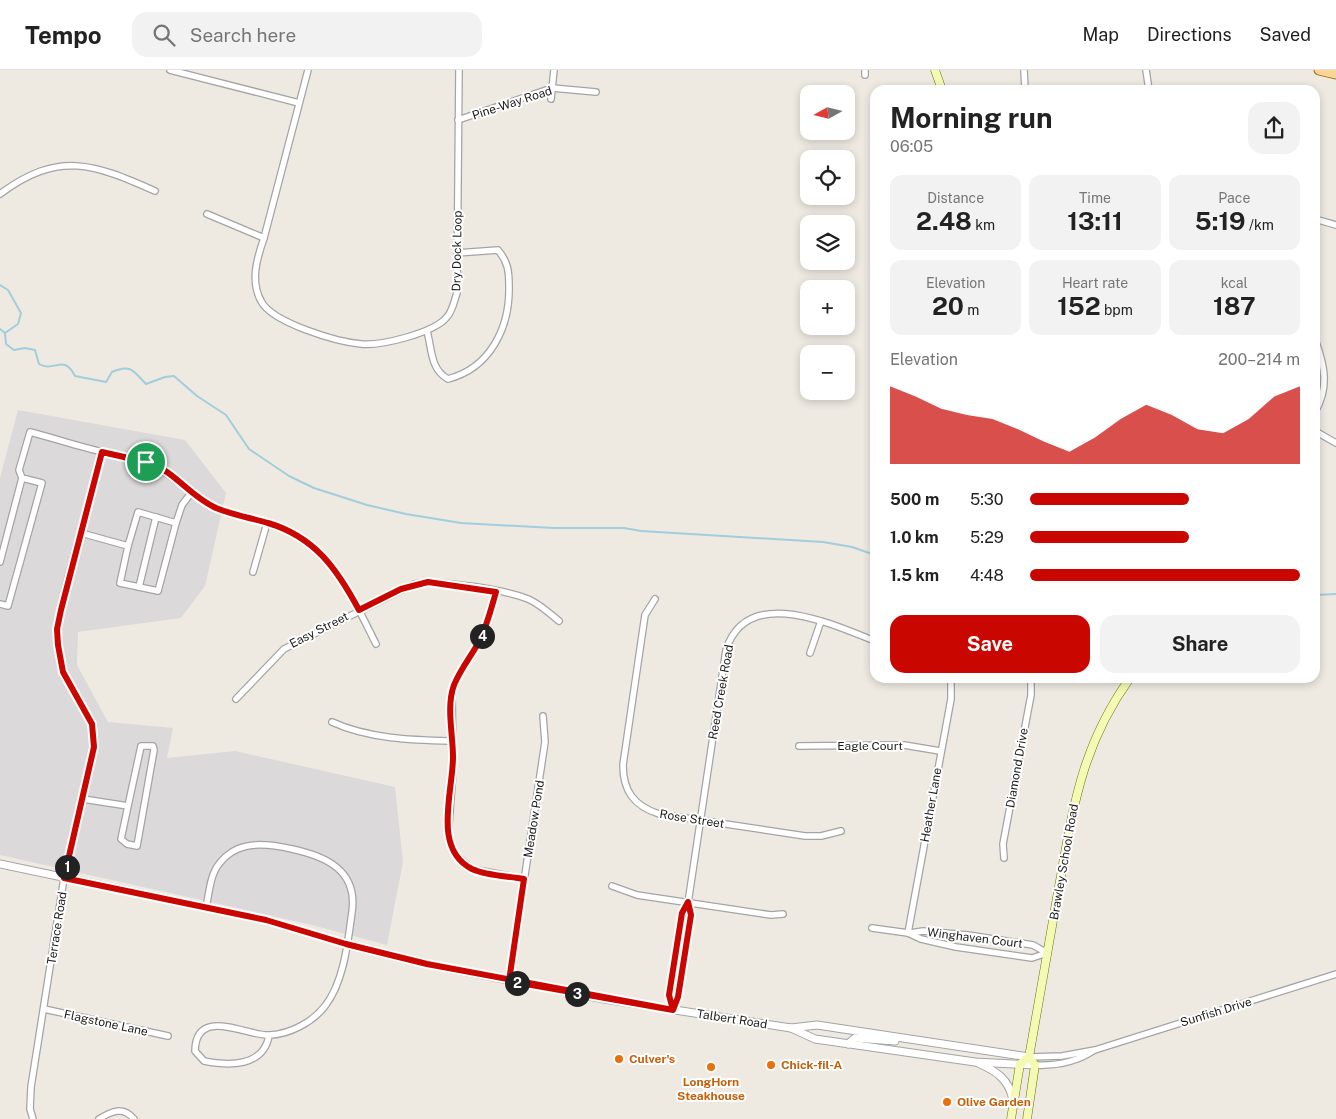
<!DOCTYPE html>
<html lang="en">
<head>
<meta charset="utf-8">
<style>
	:root { --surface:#fff; --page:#f2f2f2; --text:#222; --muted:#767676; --line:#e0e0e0; --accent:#c90600 }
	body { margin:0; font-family:"Public Sans",sans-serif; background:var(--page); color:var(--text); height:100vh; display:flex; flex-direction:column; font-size:19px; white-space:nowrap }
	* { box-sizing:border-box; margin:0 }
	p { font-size:16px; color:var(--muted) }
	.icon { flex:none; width:28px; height:28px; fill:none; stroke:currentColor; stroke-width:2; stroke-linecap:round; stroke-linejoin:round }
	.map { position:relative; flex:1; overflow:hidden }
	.panel { position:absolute; left:870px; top:15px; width:450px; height:598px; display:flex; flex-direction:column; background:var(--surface); border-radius:15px; box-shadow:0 2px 8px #0003 }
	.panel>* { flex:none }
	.needle { width:32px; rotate:262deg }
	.tools { position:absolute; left:800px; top:15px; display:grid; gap:10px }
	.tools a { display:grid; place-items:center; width:55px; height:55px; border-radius:10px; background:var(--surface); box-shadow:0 2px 8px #0003; font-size:25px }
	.pin { position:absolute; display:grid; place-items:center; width:42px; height:42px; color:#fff; margin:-21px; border:2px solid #fff; border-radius:50%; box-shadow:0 1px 5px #0007 }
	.km { position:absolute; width:25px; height:25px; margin:-12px; border-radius:50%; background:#222; color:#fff; font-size:14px; line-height:25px; text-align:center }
	.round { display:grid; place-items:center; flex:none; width:52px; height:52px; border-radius:15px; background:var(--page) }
	.headline { display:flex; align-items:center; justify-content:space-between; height:85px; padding:0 20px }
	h1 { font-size:28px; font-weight:700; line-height:38px }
	.metrics { display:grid; grid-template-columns:repeat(3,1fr); gap:8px; height:85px; padding:5px 20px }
	.metrics div { display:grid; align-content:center; border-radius:12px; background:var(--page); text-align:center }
	.metrics b { font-size:25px; font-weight:700 }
	.metrics small { font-size:14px; font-weight:400 }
	.metrics p { font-size:14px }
	.chart { height:140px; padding:10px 20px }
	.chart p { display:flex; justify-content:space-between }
	.chart svg { width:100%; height:90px; margin-top:5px; fill:var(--accent); opacity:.7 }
	.primary-button { display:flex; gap:10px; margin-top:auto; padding:10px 20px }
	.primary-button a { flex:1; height:58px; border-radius:15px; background:var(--accent); color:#fff; font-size:20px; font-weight:700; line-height:58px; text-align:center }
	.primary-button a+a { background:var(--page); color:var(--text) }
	ul { padding:0 20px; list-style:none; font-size:16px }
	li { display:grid; grid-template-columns:80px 60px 1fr; align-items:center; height:38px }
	li i { height:12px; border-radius:6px; background:var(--accent) }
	header { display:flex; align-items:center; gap:30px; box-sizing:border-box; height:70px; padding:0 25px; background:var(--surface); border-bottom:1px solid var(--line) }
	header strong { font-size:24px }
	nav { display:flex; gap:28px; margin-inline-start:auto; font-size:18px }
	.search { width:350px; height:45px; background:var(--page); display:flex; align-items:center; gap:12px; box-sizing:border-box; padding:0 18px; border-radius:15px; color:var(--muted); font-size:19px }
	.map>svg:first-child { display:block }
</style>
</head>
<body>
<header>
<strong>Tempo</strong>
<div class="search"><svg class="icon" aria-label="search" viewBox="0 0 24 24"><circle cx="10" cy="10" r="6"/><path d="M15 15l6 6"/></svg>Search here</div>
<nav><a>Map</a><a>Directions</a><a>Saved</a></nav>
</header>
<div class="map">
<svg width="1336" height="1049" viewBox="0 0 1336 1049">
	<rect width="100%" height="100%" fill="#eeeae2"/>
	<!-- residential -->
	<path fill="#dbd9d9" d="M18,340L185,370L226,423L205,516L181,548L78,562L77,595L108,652L173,658L167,688L235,681L395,717L403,792L387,875L308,854L0,785V408Z"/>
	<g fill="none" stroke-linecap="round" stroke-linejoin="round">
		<!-- stream -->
		<g stroke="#a1cddd" stroke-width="2">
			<path d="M0,215L8,220L21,243L18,254L5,263"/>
			<path d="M0,259L5,263L6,274L14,280L25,278L35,280L39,294C55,303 63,283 75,306L106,312L112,302C131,293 134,302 146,314L165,307L174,306L197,326L226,345L249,379L289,406L314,418L367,435L406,444L461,453L554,458H624L641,461L823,472L852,477L875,485"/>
			<path d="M1315,525L1336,524"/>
		</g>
		<defs>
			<g id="minor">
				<path d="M170,0L299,33"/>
				<path d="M308,0L264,168C257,188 250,211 261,231C272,253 338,272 361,274C381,276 434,263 447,247C453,240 454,231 457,223L459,0"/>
				<path d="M865,0V5"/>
				<path d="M1024,0L1025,20"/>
				<path d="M1146,0L1149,20"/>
				<path d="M551,29L554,0"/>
				<path d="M458,50L552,18L596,22"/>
				<path d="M0,124C59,80 94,94 155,121"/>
				<path d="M207,144L264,168"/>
				<path d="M1315,149L1336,155"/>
				<path d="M427,261C432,279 430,299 448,309C490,298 510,258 509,216C509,201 508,192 498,180L457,183"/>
				<path d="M1315,342C1329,318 1325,297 1316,272"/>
				<path d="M1315,361L1336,373"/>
				<path d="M81,463L128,476L138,442L176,453L182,435L191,423"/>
				<path d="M128,476L120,513L158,521L176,453"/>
				<path d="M0,492L22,408"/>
				<path d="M253,502L267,453"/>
				<path d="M139,517L156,447"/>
				<path d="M496,522L483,564L458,607L452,623L453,702L448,767L456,785L472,799L525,809"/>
				<path d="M655,529L645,545L623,695C623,721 634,736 659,744L805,766H821L841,761"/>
				<path d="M0,534L8,536L42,413L22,408L19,400L30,362C54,368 79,377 103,382C118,385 134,387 148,393C173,403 190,425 214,437C232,446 253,448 272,454C331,476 350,522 376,574"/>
				<path d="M810,583L821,551"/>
				<path d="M236,629L284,579L414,514C441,510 502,519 528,529C540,534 550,544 559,551"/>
				<path d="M332,652C369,669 413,670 452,671"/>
				<path d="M799,676L904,675L940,681"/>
				<path d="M83,729L128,736L121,769L127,774L137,776L154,680L153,676H141L128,736"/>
				<path d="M1004,788L1003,774L1031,625V608"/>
				<path d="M612,816L637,825L771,845L783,844"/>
				<path d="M206,838C209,824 210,805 219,794C237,770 265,773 292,779C325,786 358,800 352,842C348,871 344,912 325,936C313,952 290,964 270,965C248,967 196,935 195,981L204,991C229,996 263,997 269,966"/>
				<path d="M872,858L908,863L921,869L956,877L1032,888L1047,883"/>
				<path d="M908,863L951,629V608"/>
				<path d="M910,863L923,861L968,865L1033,875L1047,883"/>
				<path d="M509,911L545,672L543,646"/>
				<path d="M44,939L168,966"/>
				<path d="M673,940L678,927L691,845L688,833L726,580C747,514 831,554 875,571"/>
				<path d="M673,940L669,925L682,843L688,833"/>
				<path d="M1029,987L1062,986L1095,980L1336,904"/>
				<path d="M1035,995C1056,996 1076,992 1093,981"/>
				<path d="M33,1049L30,1039L31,1017L64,808L94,677L92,654L63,602L58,575L57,559L67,512L102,382"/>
				<path d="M99,1049C112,1041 123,1036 134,1049"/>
			</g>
			<g id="tertiary">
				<path d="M0,794L266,850L346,874L427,894L604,929L791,958L817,955L1029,987"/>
				<path d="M791,958L815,969L975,992L1035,995"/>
				<path d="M848,974L855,968L895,971"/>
				<path d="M978,993C996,1001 1009,1009 1013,1030"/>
			</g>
			<g id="secondary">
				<path d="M935,0L942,20"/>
				<path d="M1011,1049L1020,994L1029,987C1039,932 1048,877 1058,822C1073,740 1080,678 1130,608"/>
				<path d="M1027,1049L1035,995L1029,987"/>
			</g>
			<path id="primary" d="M1319,0L1336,4"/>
		</defs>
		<!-- minor casing -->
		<use href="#minor" stroke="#a4a4a4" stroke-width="8"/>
		<!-- tertiary casing -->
		<use href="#tertiary" stroke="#a4a4a4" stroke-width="9"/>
		<!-- secondary casing -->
		<use href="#secondary" stroke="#647403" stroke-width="9"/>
		<!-- primary casing -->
		<use href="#primary" stroke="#956800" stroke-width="11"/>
		<!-- minor -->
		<use href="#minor" stroke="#fff" stroke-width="5.5"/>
		<!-- tertiary -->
		<use href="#tertiary" stroke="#fff" stroke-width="7"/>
		<!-- secondary -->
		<use href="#secondary" stroke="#f4fab4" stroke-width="8"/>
		<!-- primary -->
		<use href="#primary" stroke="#fdd498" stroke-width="9"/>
	</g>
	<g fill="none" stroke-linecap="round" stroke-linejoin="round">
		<defs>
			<path id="route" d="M146,392L102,382L61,540L57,559L58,575L63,602L92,654L94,677L64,808L266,850L346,874L427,894L673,940L678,927L691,845L688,832L682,843L669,925L673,940L509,911L524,809C508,806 487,806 472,799C432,779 453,722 453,687C453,664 446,637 454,615C460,600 471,586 479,572C487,556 491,539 496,522L428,512L401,519L359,540C337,499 315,467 268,453C251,448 233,445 216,438C196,429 184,414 167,402C161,398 153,395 146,392"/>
		</defs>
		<!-- route casing -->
		<use href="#route" stroke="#fff" stroke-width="10"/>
		<!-- route -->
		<use href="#route" stroke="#c90600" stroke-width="6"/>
	</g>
	<!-- markers -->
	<g fill="#e8710a" stroke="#fff" stroke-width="2">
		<circle cx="619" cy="989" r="5"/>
		<circle cx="771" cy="995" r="5"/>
		<circle cx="711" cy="997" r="5"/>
		<circle cx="947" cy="1032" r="5"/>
	</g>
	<g text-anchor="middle" stroke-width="4" stroke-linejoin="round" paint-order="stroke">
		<!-- street labels -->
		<g font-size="12" fill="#1d1d1d" stroke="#fff">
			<text transform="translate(512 33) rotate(-18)" y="4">Pine-Way Road</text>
			<text transform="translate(457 181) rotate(-89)" y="4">Dry Dock Loop</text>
			<text transform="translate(319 560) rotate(-27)" y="4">Easy Street</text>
			<text transform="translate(721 622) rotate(-80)" y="4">Reed Creek Road</text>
			<text x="870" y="680">Eagle Court</text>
			<text transform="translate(1017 698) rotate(-80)" y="4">Diamond Drive</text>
			<text transform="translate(931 735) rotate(-80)" y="4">Heather Lane</text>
			<text transform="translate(534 749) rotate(-81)" y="4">Meadow Pond</text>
			<text transform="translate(692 749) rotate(9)" y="4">Rose Street</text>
			<text transform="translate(1064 792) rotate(-80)" y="4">Brawley School Road</text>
			<text transform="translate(57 858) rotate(-81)" y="4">Terrace Road</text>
			<text transform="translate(975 868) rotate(7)" y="4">Winghaven Court</text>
			<text transform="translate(1216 942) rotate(-17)" y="4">Sunfish Drive</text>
			<text transform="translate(732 949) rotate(9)" y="4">Talbert Road</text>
			<text transform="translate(106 953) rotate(12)" y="4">Flagstone Lane</text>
		</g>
		<!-- food labels -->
		<g font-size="12" font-weight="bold" fill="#c56008" stroke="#fff" text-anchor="start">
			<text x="629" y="993">Culver's</text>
			<text x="781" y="999">Chick-fil-A</text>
			<text x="711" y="1016" text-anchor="middle">LongHorn<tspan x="711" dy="14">Steakhouse</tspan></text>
			<text x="957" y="1036">Olive Garden</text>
		</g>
	</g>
</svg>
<div class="tools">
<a><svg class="needle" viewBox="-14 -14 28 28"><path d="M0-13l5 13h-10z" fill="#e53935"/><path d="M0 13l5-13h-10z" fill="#767676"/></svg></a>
<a><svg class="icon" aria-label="locate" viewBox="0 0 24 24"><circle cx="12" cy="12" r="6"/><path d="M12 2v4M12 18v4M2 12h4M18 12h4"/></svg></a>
<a><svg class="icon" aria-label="layers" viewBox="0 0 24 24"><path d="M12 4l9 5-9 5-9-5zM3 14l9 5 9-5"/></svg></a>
<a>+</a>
<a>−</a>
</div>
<div class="pin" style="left:146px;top:392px;background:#1e9e55"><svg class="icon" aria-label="arrive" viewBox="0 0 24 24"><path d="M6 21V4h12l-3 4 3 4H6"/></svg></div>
<b class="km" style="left:67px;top:797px">1</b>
<b class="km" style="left:517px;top:913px">2</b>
<b class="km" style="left:577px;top:924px">3</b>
<b class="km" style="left:482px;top:566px">4</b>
<section class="panel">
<div class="headline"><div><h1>Morning run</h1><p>06:05</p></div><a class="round"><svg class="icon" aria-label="share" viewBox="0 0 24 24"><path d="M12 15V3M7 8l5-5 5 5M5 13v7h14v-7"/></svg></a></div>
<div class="metrics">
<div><p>Distance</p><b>2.48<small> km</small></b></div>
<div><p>Time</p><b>13:11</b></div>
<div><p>Pace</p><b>5:19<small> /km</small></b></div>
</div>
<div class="metrics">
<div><p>Elevation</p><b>20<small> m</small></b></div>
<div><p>Heart rate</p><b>152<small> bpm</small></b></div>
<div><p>kcal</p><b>187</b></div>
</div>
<div class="chart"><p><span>Elevation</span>200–214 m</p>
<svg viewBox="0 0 160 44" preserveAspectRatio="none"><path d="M0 44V6L10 11L20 17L30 20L40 22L50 27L60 33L70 38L80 31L90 22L100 15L110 20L120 27L130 29L140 22L150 11L160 6V44z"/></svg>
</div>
<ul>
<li><b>500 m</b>5:30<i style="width:59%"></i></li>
<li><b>1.0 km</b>5:29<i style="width:59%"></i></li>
<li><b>1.5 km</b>4:48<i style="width:100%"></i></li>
</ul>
<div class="primary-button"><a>Save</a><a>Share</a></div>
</section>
</div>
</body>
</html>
